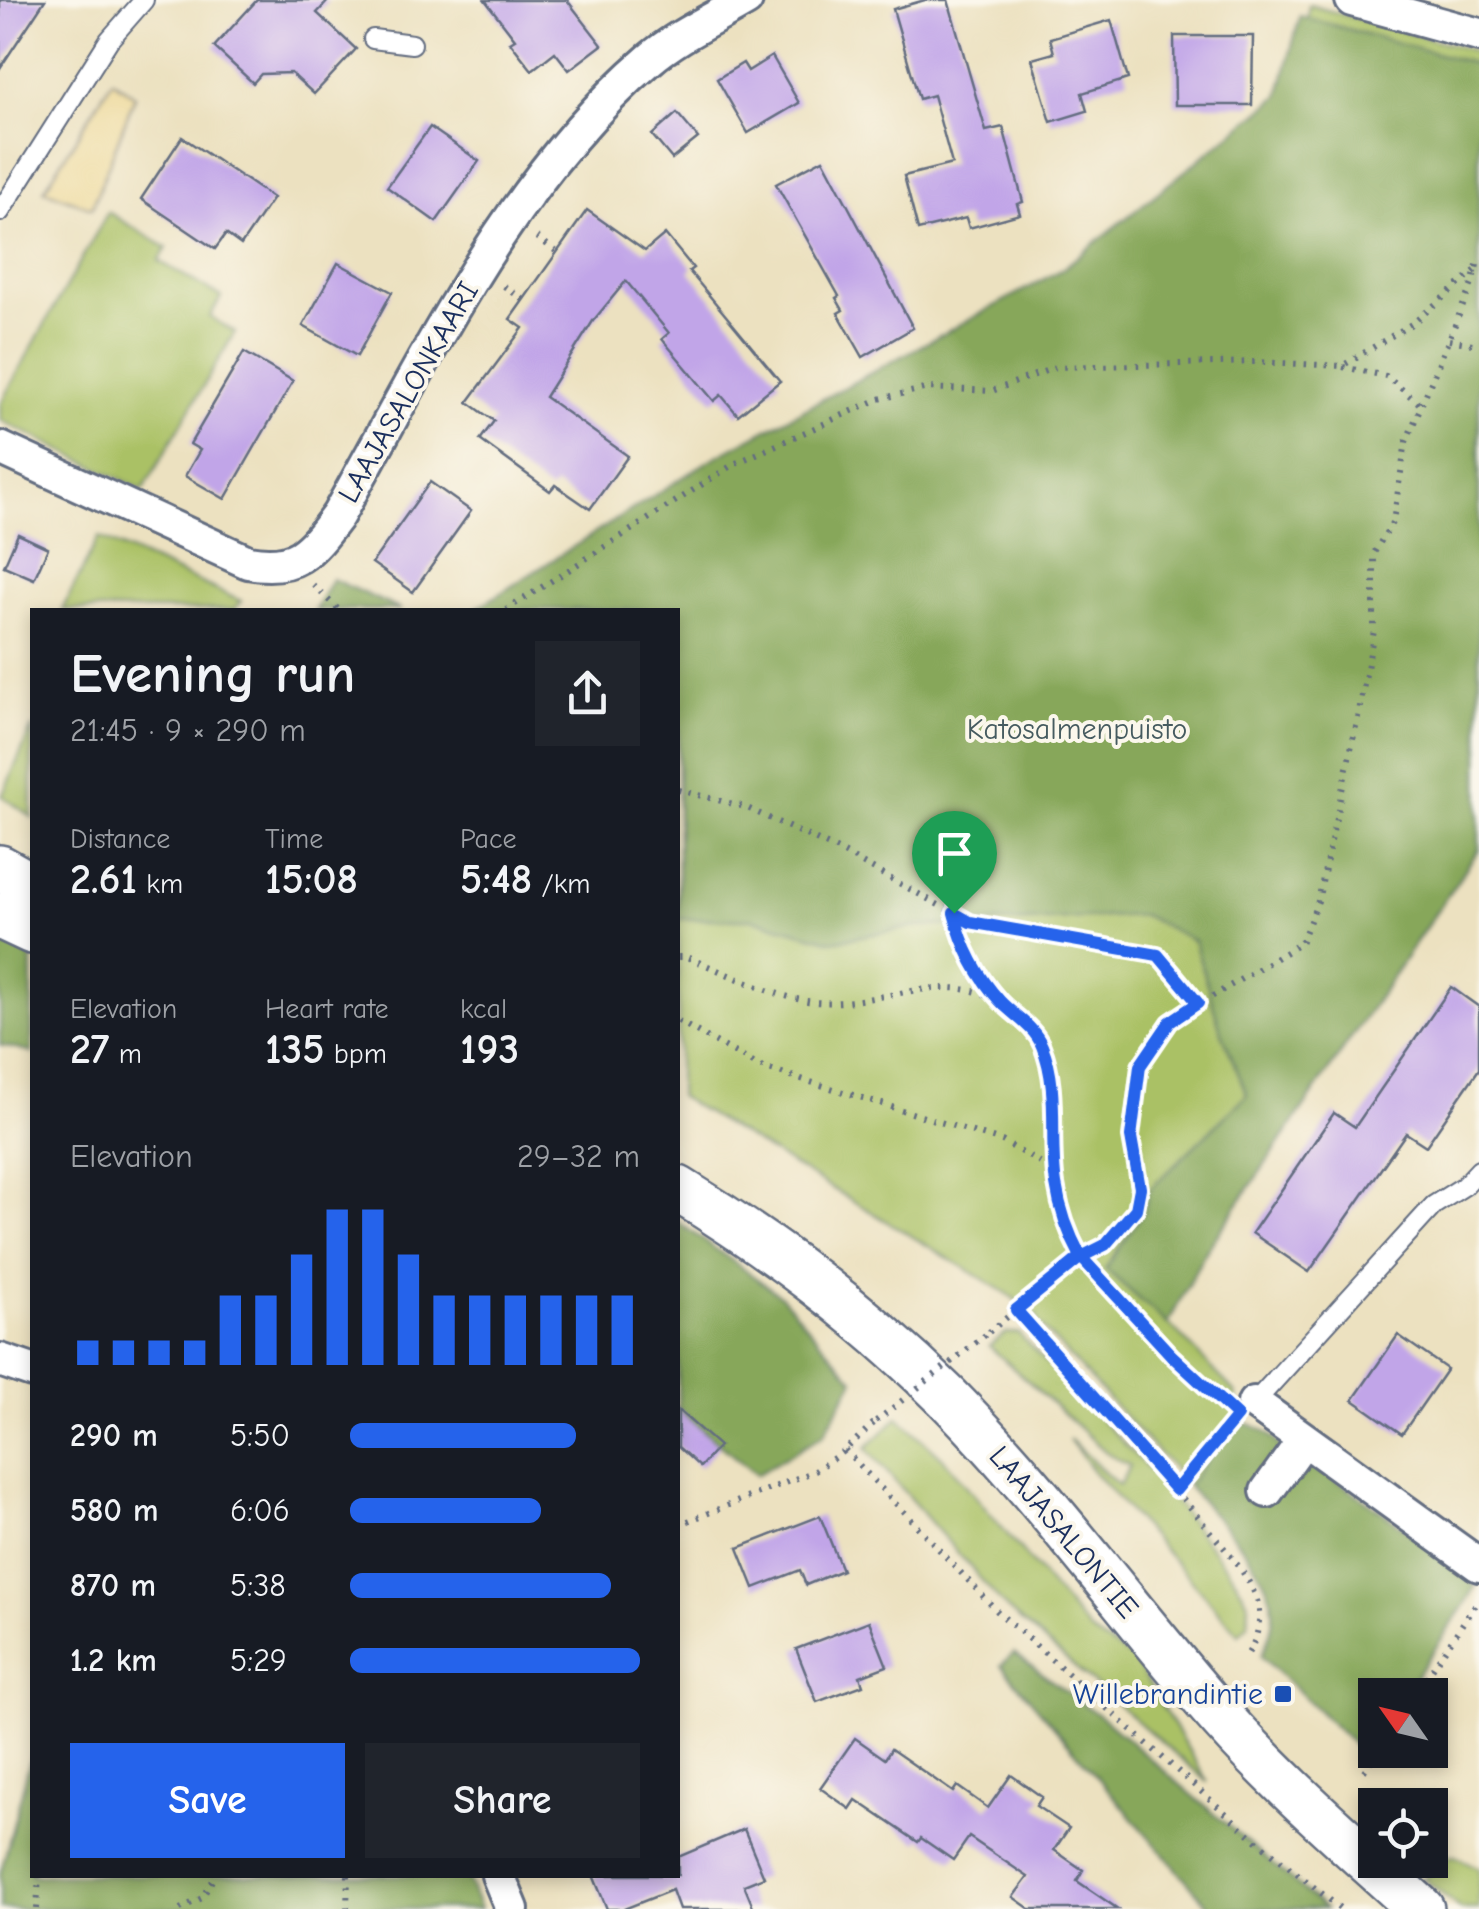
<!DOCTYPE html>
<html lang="en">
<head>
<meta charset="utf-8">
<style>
	:root { --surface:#171b24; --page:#20242c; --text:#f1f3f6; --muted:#9ea1a6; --accent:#2563eb }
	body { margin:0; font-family:"Comic Neue",sans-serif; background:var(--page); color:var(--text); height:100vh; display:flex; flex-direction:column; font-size:38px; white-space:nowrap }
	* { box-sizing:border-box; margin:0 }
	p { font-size:32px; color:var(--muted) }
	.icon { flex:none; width:55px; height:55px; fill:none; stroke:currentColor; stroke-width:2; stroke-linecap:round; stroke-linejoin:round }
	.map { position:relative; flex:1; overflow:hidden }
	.side { position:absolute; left:30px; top:608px; width:650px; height:1270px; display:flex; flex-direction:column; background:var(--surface); border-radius:0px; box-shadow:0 5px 15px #0003 }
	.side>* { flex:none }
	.needle { width:65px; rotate:304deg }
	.fabs { position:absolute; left:1358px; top:1678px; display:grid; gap:20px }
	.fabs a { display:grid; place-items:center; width:90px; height:90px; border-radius:0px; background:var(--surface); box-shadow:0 5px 15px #0003; font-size:50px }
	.pin { position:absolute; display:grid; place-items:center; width:85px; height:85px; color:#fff; margin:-102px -42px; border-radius:50% 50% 50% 0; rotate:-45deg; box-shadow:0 0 10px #0007 }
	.pin .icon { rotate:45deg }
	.round { display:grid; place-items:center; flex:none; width:105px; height:105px; border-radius:0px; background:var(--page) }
	.headline { display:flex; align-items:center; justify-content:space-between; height:170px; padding:0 40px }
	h1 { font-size:55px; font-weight:600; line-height:75px }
	.stats { display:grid; grid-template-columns:repeat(3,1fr); gap:15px; height:170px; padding:10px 40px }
	.stats div { display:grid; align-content:center }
	.stats b { font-size:42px; font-weight:600 }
	.stats small { font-size:28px; font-weight:400 }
	.stats p { font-size:28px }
	.chart { height:280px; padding:20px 40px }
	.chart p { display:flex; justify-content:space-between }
	.chart svg { width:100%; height:180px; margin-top:10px; stroke:var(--accent); stroke-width:6 }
	.primary-button { display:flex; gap:20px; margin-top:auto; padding:20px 40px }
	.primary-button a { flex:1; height:115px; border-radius:0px; background:var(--accent); color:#fff; font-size:40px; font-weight:600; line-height:115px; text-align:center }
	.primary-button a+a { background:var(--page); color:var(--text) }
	ul { padding:0 40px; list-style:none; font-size:32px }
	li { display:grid; grid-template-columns:160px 120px 1fr; align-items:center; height:75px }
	li i { height:25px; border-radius:12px; background:var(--accent) }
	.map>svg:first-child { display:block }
</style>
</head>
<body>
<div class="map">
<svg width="1479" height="1909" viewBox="0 0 1479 1909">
	<rect width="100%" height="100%" fill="#fbf7ec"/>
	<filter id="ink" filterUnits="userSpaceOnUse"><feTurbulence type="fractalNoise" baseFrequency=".01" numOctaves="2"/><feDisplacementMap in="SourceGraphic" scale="20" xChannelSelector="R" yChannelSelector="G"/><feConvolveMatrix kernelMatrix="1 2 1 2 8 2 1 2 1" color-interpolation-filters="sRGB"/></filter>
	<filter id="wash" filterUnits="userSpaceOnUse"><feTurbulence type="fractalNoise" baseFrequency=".0048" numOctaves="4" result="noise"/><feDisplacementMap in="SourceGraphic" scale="40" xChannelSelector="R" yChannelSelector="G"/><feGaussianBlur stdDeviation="2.25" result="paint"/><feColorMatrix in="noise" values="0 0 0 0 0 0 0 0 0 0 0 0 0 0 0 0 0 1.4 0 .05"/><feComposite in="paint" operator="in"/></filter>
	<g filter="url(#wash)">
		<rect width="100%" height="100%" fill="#ece1c0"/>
		<!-- green -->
		<g fill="#aac165" stroke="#627862" stroke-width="2.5">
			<path d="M1309,5L1479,52V849L1203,1256L1168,1323L1235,1392L1245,1436L1193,1490L1038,1323L1037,1317L1008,1294L678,1096V610H481L1065,283L1295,99Z"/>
			<path d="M108,212L167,248L159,261L221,297L210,317L235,332L143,490L0,420V404Z"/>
			<path d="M99,537L241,601L234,610H62Z"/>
			<path d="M32,727V817L2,796Z"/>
			<path d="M1006,1333H1018L1155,1476L1236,1580L1249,1604L1248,1624L1239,1634L1093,1471L1069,1439C1087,1453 1100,1471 1119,1485L1130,1466L1106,1452L989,1346Z"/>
			<path d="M898,1417L943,1458L1090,1632L1134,1660L1208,1782L1006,1608L866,1448Z"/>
			<path d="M1455,1856L1479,1868V1909H1460L1424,1879L1445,1857Z"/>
		</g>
		<!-- forest -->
		<g fill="#87a75a" stroke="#516b5c" stroke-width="2.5">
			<path d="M1300,16L1479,65V849L1203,1256L1168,1324L1105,1269L1144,1211L1149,1190L1247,1095L1220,1028L1194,941L1143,915L915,927L832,941L753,919H678V610H474L710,460L1061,270L1279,96Z"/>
			<path d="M332,579L401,610H315Z"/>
			<path d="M0,934L32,946V1053L0,1045Z"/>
			<path d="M678,1222L781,1296L854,1380L824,1434L756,1475L678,1409Z"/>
			<path d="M1237,1422C1268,1424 1285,1449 1297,1474L1310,1468L1328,1474L1463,1569L1475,1586L1470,1598L1403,1695H1375V1733L1363,1748L1355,1746L1261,1656C1267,1643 1274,1625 1273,1610C1269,1567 1214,1516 1187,1486Z"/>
			<path d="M1014,1653L1105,1720L1325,1909H1211L1001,1665Z"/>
			<path d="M32,1753V1875H466L480,1909H0V1875Z"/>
		</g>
		<!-- sand -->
		<path fill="#eeda9e" stroke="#84847e" stroke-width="2.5" d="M112,80L135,96L92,208L44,190Z"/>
		<g id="blocks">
			<!-- building -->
			<g fill="#c1a5e8">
				<path d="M0,0H45L0,68Z"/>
				<path d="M257,0H329L317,13L356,49L314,94L291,73L261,74L253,83L214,47Z"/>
				<path d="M485,0H567L602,45L569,70L555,52L532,70L510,42L515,39Z"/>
				<path d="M925,0H948L986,131L1003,127L1023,202L1017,204L1020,214L969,228L966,218L918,230L904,176L952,164L933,95L919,99L893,9Z"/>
				<path d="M1111,20L1128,79L1082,93L1087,111L1051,122L1032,59L1054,53L1050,38Z"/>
				<path d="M1174,36H1253L1252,105H1175Z"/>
				<path d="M772,56L799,103L748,133L717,79L743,63L748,71Z"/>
				<path d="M677,113L698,138L672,159L652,135Z"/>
				<path d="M430,127L479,161L436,222L387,187Z"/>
				<path d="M182,137L273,198L241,245L226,234L215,249L141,199Z"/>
				<path d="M823,159L913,328L863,357L838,313L843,310L836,298L839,296L776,184Z"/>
				<path d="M587,210L645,251L665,234L693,268L689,271L780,381L738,415L721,395L714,401L662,339L669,333L626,281L593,321L545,397L628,456L590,509L555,485L550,491L480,440L494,421L468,402L523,328L510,319Z"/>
				<path d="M338,263L392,292L357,356L303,326Z"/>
				<path d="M244,352L293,381L225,499L185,476L200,450L190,444Z"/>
				<path d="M430,482L471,511L413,592L372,563Z"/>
				<path d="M18,534L48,548L34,579L4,566Z"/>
				<path d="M1451,987L1479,1007V1069L1426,1146L1406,1133L1309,1272L1252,1233L1334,1113L1355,1127Z"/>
				<path d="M1398,1335L1447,1369L1402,1434L1353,1400Z"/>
				<path d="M678,1410L719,1446L700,1467L678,1447Z"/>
				<path d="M820,1516L842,1570L806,1585L800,1570L754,1588L738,1548Z"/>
				<path d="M869,1621L887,1666L860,1676L863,1685L817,1702L796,1649Z"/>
				<path d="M855,1738L885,1759L891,1749L953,1792L957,1786L988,1808L1011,1775L1042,1797L1036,1806L1069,1828L1054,1850L1083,1870L1077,1881L1118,1909H1030L1013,1897L1028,1877L969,1837L953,1860L921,1838L918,1842L856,1800L850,1809L820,1788Z"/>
				<path d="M744,1829L764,1877L744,1885L754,1909H679L672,1890L624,1909H607L593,1875H678V1857Z"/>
			</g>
		</g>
	</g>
	<g filter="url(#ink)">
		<use href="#blocks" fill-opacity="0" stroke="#646d80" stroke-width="2.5"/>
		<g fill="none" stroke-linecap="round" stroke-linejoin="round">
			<defs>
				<g id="lane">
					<path d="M373,39L412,44"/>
					<path d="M0,212L109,40L144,0"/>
					<path d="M1254,1403L1434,1205L1464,1186L1479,1170"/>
				</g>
				<g id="street">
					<path d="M1352,0L1479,35"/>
					<path d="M0,448L248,562C297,571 310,552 338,515C427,357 510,180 649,60C678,35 714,19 746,0"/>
					<path d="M0,1360L32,1371"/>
					<path d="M1254,1403L1479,1565"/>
					<path d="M1267,1491L1303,1441"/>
					<path d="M498,1875L512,1909"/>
				</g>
				<g id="secondary">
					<path d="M0,868L32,886"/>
					<path d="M0,916L32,931"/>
					<path d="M678,1189C775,1248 866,1317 947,1397C1041,1492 1121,1602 1208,1703C1273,1779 1348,1842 1421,1909"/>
				</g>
			</defs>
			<!-- lane casing -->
			<use href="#lane" stroke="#646d80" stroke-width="22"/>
			<!-- street casing -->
			<use href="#street" stroke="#646d80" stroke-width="38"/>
			<!-- secondary casing -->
			<use href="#secondary" stroke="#646d80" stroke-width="50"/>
			<!-- path -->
			<g stroke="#646d80" stroke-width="6" stroke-dasharray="2.5 8" stroke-linecap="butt">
				<path d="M537,237L557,252"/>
				<path d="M504,286L524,300"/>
				<path d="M1449,340L1479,345"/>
				<path d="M1343,367L1386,376L1421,405"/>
				<path d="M313,585L339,610"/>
				<path d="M506,610L734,464L879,399L928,388L992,391L1056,367L1257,362L1342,366L1413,323L1476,270"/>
				<path d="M678,790L745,807L840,851L970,922L1158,955L1198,1003"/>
				<path d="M954,913L962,946L1000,1000"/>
				<path d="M678,957H686C725,972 766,994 807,1001C870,1011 933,970 994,998C1081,1039 1039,1153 1065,1226C1075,1255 1099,1276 1119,1298C1152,1334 1185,1368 1221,1400"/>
				<path d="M678,1021L759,1066L1002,1141L1054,1171"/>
				<path d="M1016,1310C1078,1380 1143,1449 1203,1523C1221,1545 1245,1569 1256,1597C1263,1617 1258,1638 1247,1655"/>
				<path d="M989,1332L1081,1257L1105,1245L1132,1218L1140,1188L1131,1137L1136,1092L1140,1066L1153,1043L1170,1022L1301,943L1318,901L1358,717L1374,631V553L1393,521L1406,442L1472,284L1479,257"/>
				<path d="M845,1450L998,1612L1256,1840L1341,1909"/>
				<path d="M1176,1490L1229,1425"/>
				<path d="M678,1525L815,1471L845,1450L876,1421"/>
				<path d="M1415,1695L1479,1599"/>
				<path d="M1364,1771L1378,1750"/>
				<path d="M1430,1847L1444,1831"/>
				<path d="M37,1909L39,1875"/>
				<path d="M180,1909L202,1898L215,1875"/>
				<path d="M347,1909L348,1875"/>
			</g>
			<!-- lane -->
			<use href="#lane" stroke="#fff" stroke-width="18"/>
			<!-- street -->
			<use href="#street" stroke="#fff" stroke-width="32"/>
			<!-- secondary -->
			<use href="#secondary" stroke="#fff" stroke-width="45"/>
			<!-- path-bridge -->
			<path stroke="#646d80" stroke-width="6" stroke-dasharray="2.5 8" stroke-linecap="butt" d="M876,1421L989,1332"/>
		</g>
	</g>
	<g fill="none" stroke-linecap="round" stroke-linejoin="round" filter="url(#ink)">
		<defs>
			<path id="route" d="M954,913C962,945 977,976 1000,1001C1014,1016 1034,1026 1042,1046C1060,1089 1049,1139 1056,1184C1060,1211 1068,1233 1081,1257L1016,1310L1176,1490L1237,1416L1171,1355L1081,1257L1105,1245L1136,1209L1140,1188L1131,1137L1140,1066L1170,1022L1198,1003L1158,955L970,922L954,913"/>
		</defs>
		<!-- route casing -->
		<use href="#route" stroke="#fff" stroke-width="20"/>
		<!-- route -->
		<use href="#route" stroke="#2563eb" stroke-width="12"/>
	</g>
	<!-- markers -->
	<rect fill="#1a4fb4" stroke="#fbf7ec" stroke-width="4" x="1273" y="1684" width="20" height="20" rx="5"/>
	<g text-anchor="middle" stroke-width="8" stroke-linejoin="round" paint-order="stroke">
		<!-- street labels -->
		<g font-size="30" fill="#1b2f5e" stroke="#fbf7ec">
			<text transform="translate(408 392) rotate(-60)" y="10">LAAJASALONKAARI</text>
			<text transform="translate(1064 1532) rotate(50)" y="10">LAAJASALONTIE</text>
		</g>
		<!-- park labels -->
		<g font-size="30" fill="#465b60" stroke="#fbf7ec">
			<text x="1077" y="739">Katosalmenpuisto</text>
		</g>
		<!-- transit labels -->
		<g font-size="30" fill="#164399" stroke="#fbf7ec" text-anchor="end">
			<text x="1263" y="1704">Willebrandintie</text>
		</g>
	</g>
</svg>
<div class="fabs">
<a><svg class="needle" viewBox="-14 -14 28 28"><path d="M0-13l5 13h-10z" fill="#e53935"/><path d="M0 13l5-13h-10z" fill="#9ea1a6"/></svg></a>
<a><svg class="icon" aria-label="locate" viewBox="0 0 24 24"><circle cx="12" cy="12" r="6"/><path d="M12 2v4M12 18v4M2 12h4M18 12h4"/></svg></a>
</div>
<div class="pin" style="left:954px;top:913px;background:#1e9e55"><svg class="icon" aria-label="arrive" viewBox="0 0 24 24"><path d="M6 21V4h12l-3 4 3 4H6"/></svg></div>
<section class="side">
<div class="headline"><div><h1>Evening run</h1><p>21:45 · 9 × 290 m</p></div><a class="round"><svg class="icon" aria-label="share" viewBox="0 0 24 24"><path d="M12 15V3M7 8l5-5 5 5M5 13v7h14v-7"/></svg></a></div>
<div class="stats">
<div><p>Distance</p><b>2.61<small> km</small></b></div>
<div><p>Time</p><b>15:08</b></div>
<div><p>Pace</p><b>5:48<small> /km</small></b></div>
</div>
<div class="stats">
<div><p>Elevation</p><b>27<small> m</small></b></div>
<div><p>Heart rate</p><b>135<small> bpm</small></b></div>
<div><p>kcal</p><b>193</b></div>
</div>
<div class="chart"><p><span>Elevation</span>29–32 m</p>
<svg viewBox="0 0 160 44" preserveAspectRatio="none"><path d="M5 44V38M15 44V38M25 44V38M35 44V38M45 44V27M55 44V27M65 44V17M75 44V6M85 44V6M95 44V17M105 44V27M115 44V27M125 44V27M135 44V27M145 44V27M155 44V27"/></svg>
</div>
<ul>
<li><b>290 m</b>5:50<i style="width:78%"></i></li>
<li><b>580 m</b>6:06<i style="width:66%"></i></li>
<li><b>870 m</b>5:38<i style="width:90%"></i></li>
<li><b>1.2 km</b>5:29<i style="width:100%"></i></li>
</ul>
<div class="primary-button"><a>Save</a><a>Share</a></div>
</section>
</div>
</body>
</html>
